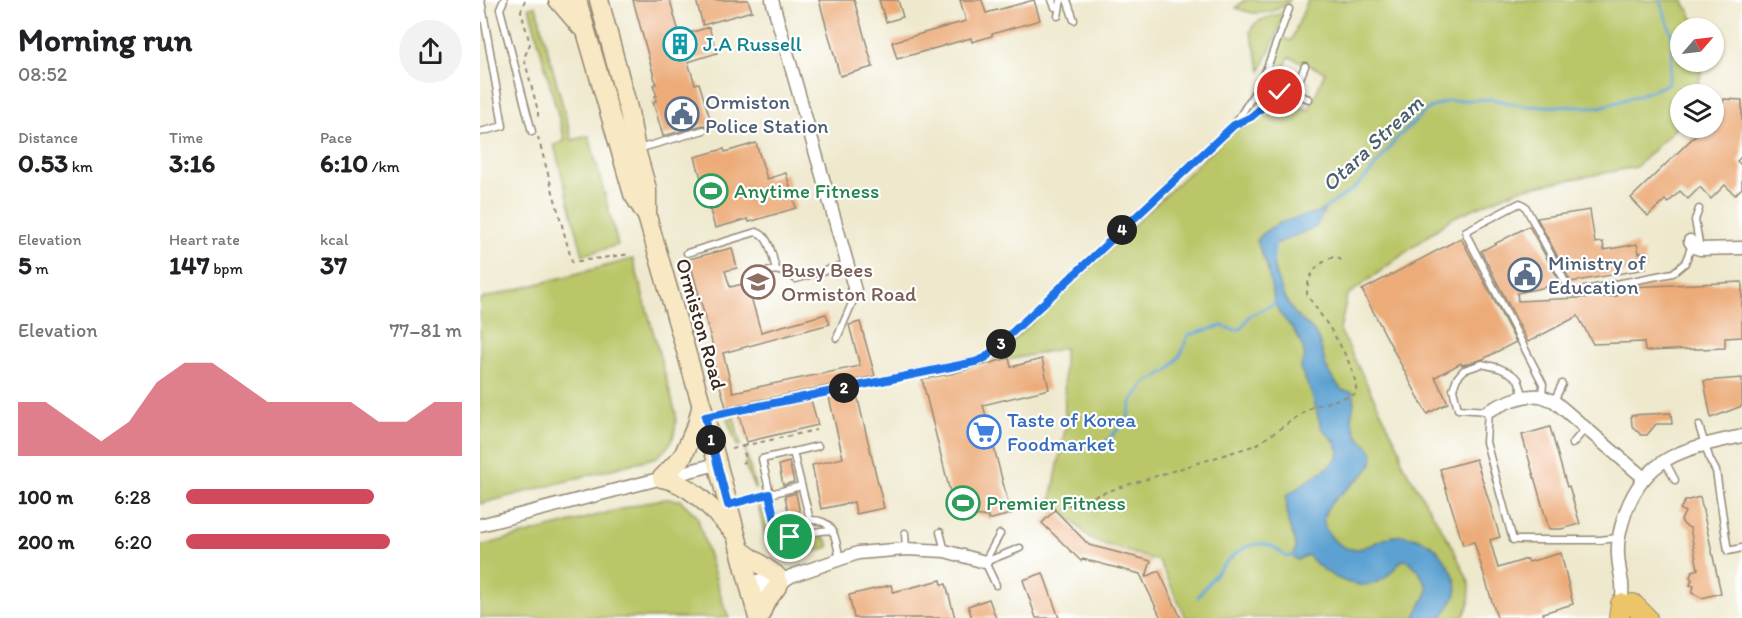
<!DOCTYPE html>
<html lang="en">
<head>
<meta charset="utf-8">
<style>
	:root { --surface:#fff; --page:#f2f2f2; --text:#202124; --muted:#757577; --accent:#d1495b }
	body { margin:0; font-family:Itim,sans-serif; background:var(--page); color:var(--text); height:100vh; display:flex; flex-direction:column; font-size:22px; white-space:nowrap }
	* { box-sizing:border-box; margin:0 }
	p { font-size:20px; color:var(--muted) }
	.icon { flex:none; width:33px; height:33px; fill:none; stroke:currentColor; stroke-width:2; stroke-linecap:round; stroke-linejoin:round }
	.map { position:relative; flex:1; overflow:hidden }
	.details { display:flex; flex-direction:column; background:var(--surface); width:480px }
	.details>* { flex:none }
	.needle { width:39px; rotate:62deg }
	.fabs { position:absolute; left:1190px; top:18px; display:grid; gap:12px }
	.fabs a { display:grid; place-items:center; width:54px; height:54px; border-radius:50%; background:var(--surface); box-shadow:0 2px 4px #0004; font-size:30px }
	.pin { position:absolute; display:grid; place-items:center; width:51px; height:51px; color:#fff; margin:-26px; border:3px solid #fff; border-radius:50%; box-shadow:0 2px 6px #0007 }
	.km { position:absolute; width:30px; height:30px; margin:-15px; border-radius:50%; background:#222; color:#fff; font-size:16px; line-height:30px; text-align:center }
	.round { display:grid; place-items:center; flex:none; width:63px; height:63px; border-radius:32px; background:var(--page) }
	.summary { display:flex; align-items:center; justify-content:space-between; height:102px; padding:0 18px }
	h1 { font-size:33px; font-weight:800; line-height:45px }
	.figures { display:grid; grid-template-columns:repeat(3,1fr); gap:9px; height:102px; padding:6px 18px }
	.figures div { display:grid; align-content:center }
	.figures b { font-size:26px; font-weight:800 }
	.figures small { font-size:16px; font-weight:400 }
	.figures p { font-size:16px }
	.chart { height:168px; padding:12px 18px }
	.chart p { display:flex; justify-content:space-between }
	.chart svg { width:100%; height:108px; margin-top:6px; fill:var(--accent); opacity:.7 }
	ul { padding:0 18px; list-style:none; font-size:20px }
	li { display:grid; grid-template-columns:96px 72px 1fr; align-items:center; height:45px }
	li i { height:15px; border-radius:8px; background:var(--accent) }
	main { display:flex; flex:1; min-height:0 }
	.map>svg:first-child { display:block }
</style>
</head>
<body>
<main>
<section class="details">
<div class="summary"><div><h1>Morning run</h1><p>08:52</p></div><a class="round"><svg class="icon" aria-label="share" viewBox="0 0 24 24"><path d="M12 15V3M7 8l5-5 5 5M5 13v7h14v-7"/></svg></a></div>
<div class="figures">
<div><p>Distance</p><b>0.53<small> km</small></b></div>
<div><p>Time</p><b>3:16</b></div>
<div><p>Pace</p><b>6:10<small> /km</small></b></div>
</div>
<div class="figures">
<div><p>Elevation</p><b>5<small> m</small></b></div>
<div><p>Heart rate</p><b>147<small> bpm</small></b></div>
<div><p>kcal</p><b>37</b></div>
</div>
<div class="chart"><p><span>Elevation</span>77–81 m</p>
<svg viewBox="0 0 160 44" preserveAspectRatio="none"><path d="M0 44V22L10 22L20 30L30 38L40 30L50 14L60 6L70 6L80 14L90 22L100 22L110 22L120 22L130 30L140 30L150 22L160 22V44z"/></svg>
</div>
<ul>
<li><b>100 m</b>6:28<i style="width:68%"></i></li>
<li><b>200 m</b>6:20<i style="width:74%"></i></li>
</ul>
</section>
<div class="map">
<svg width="1262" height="618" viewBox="0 0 1262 618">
	<rect width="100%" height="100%" fill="#fff"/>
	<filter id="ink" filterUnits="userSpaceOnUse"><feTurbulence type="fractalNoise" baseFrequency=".0167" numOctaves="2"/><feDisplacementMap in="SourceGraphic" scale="12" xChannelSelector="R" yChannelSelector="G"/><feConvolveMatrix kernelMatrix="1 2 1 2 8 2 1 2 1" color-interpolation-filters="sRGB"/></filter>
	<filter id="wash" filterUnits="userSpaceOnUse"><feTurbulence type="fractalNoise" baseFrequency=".008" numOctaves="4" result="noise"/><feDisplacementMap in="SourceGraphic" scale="24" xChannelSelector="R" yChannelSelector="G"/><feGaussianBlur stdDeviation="1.35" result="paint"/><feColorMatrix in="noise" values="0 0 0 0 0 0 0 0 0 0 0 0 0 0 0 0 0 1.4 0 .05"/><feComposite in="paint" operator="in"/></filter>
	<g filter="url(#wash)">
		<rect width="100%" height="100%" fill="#eee8cc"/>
		<!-- green -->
		<g fill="#bac668" stroke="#7a7843" stroke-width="1.5">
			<path d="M764,0H810C804,9 786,14 775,13C769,13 762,10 756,8Z"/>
			<path d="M828,0H1203L1218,28H1200V62H1223L1217,94H1200V124L1156,167L1040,189L972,218L867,296L860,330L920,450L922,463L972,546L990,584L989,604L983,618H706L679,561L613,541L571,500L585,430L584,348L509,364L749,134L773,119L793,100L800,98L829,110L845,72L809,57L797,86L766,115L765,113L784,83L802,37L811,41Z"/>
			<path d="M56,6L92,140L109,136L138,245L103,255L74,145L85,141L49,7Z"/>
			<path d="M806,12L781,71L770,31C775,18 794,16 806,12Z"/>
			<path d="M153,259L196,414C196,434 194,443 177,457L0,504V299Z"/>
			<path d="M254,417L261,445L257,446L247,419Z"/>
			<path d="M265,449L275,486V490L264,464L267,462Z"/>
			<path d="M187,499L200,500L217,516L244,606L249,618H0V546L172,501Z"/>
			<path d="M278,505C289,515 283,549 305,541L306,546L330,540V536L337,534L347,540L349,547C332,552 299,567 289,546C283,534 281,518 278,505Z"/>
		</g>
		<!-- water -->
		<path fill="#5ca1d1" stroke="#4c6678" stroke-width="1.5" d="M845,209L836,227L793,245C789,266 804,304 820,319C826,324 832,328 836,335C842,345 843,356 846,366C849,375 856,383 862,390L873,392C876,400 873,405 872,414C871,420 875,431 878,436C883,444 894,447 893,458C890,486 816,504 855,541C877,561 894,539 915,536C924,534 934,537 942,540C947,543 954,546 957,550C961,554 964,560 968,565C984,590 976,597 961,618H934L946,595L948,588L938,570L929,561L922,560C917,566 911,573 905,578C879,596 845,575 828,555L817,560L813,557L816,547L814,538L808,523L806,496L848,467L858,458L859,451L854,441L841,427L832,395L820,368L825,357L822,344L813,329L800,314L795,304L787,267L777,241C792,218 823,219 845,209Z"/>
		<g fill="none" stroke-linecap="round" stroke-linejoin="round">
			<!-- stream -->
			<g stroke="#5ca1d1" stroke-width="3">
				<path d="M844,209L872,190L890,173L917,138L948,109L967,101L1011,99L1043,106L1120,107L1157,96L1188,84L1191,65L1193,38L1180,0"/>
				<path d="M793,261L795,240"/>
				<path d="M623,445L647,420L652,400L667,382L689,370L702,352L708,335L742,326L754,330L761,329L769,316L796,303"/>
				<path d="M718,597C732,578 762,533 791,546C797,548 802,554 807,557L815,555"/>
			</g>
		</g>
		<g id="blocks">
			<!-- building -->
			<g fill="#ecab78">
				<path d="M153,0H190L200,36L229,27L237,53L208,62L215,84L219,83L232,125L228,126L223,125L183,136L173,102L176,101L175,96H177L173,85L176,84Z"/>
				<path d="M216,0H268L272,11L223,25Z"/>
				<path d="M339,0H374L393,67L360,76Z"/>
				<path d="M399,0H418L423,17L406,22Z"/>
				<path d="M480,0H502L506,13L554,0L560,20L512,34V36L492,42L491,38L417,59L412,42L486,21Z"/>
				<path d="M1244,99L1262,100V156L1257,161L1262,166V188L1255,195L1245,185L1231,199L1220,187L1208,199L1200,191L1188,203L1185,200L1168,216L1151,198L1223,128H1233V117L1242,109Z"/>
				<path d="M276,143L287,179L306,173L316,208L269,222L268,219L235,228L215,157L244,149L245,152Z"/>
				<path d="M1110,210L1115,243L1123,242L1124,250L1157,244L1159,253L1164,252L1166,269L1091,282L1057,218Z"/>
				<path d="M1049,226L1081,284L1037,293L1038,301L1137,296L1136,289L1148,287L1262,282V337L1245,338V348L1165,351L1164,342L1113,344L1098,316L1048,342L1001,251Z"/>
				<path d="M981,238L1036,342L1003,359L982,365L981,363L955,377L968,403L947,414L882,290Z"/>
				<path d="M252,248L257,268L245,271L250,287L267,283L281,332L346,314L350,324L243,353L253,392L380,366L369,325L380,322L395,376L246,407L229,347L233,346L209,259Z"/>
				<path d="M529,358L531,367L562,359L569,389L503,405L531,514L508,520V517L487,514L476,516L442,379L471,374Z"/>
				<path d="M1262,378V406L1231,418L1224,381Z"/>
				<path d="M376,391L404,508L376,514L374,502L341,509L332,465L363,458L349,397Z"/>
				<path d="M331,400L338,425L266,442L259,415Z"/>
				<path d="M1191,413L1192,424H1176L1167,435H1161L1152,426L1151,415Z"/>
				<path d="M1070,427L1087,487L1089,486L1100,524L1081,529H1069L1042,435Z"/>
				<path d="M996,459L1020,537L1010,540L1018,568L1047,559L1049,562L1081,553L1093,604L1063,613L1064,616L1057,618H1017L994,542L983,545L960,469Z"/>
				<path d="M309,462L314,482L303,485L299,465Z"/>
				<path d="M316,493L323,529H325L310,532H312L305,496Z"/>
				<path d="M1220,497L1241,593L1222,598L1212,593L1214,586L1210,585L1212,580L1210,577L1212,571L1218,569L1210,528L1204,525L1201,520L1205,512L1200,509L1205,501Z"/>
				<path d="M575,510L609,545L671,561L666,577L679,571L701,618H681L660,574L603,559L601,561L562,523Z"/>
				<path d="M563,573L579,618H556L543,580Z"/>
				<path d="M461,580L462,585L466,584L475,618H374L369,595L411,585L413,592Z"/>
				<path d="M509,599L516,618H492L488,606Z"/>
			</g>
		</g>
	</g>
	<g filter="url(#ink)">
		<use href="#blocks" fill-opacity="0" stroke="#948975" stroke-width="1.5"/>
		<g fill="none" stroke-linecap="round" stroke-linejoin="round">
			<defs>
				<g id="lane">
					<path d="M24,0L20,9L52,132"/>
					<path d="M572,0L575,7"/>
					<path d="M587,0L594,20"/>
					<path d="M578,16L581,0"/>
					<path d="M814,93L825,66"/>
					<path d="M757,123L771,117L800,92L806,91L829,99"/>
					<path d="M0,132L23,126L1,0"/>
					<path d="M158,149L224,130"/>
					<path d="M1219,209L1215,220L1220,249"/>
					<path d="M207,253L276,232C290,235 292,257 296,269"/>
					<path d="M268,277C291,271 295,265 316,279L367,264"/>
					<path d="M357,338L376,294"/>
					<path d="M1062,396L1063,384L987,236L986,231L1040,203L1045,206L1090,291L1095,292L1193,273L1205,263L1212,245"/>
					<path d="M1044,397L1038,379L1030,373L1019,368L1002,364L984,370L977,378L973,389L978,409L1008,411L1006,442L1033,540H1120L1138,538"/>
					<path d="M1074,401L1082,384"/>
					<path d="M226,417L495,361L505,358L754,125L762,113L782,81L809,9"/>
					<path d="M1219,426L1230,460L1236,471L1248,551L1262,548"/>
					<path d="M1092,444L1106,428"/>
					<path d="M338,446L313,452L330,520C356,519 355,539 360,559"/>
					<path d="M313,452L282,459L300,538C318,540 335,528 353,531"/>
					<path d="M1185,461L1195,480"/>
					<path d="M251,504L321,486"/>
					<path d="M460,532L465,551"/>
					<path d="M425,533L426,549"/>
					<path d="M505,561L520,534"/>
					<path d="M505,562L540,548"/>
					<path d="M505,562L516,585"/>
				</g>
				<g id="street">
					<path d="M292,0L376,294"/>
					<path d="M1210,241L1214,247L1220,249L1262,248"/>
					<path d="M1008,411C1024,403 1043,394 1060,396C1065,397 1070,400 1074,401L1164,478"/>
					<path d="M0,525L237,464"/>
					<path d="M269,584L296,575L301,576"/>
					<path d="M271,594L299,584L311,576L378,553L426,549L465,551L505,562"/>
					<path d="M1143,611C1141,601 1143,592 1142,583C1140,571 1137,559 1138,547C1138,535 1142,523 1146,511C1167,454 1209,448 1262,436"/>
				</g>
				<g id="secondary">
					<path d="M78,0L101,27"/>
					<path d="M97,0L153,194L167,216"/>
					<path d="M119,0L149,112L156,150L167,189V216L225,417L278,618"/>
					<path d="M182,478C212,484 233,510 254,532"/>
					<path d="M182,478L203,456L217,424L221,408"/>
					<path d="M260,550L296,575"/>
					<path d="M279,618L285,603L299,584"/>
				</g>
				<g id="primary">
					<path d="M1153,604L1167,618"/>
					<path d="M1139,618L1141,604"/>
				</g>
			</defs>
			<!-- lane casing -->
			<use href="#lane" stroke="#948975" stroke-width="9"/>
			<!-- street casing -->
			<use href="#street" stroke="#948975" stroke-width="15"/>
			<!-- secondary casing -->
			<use href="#secondary" stroke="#948975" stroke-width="21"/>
			<!-- primary casing -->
			<use href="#primary" stroke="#948975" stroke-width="22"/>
			<!-- path -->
			<g stroke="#948975" stroke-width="2" stroke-dasharray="4.5 4.5" stroke-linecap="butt">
				<path d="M45,0L41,11L50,44L44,58L58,111V120"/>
				<path d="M58,137L92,262L151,254"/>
				<path d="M263,446L336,430"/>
				<path d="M252,449L263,446L266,461L259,465"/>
				<path d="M571,509L584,508L593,503L641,487L776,445L832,407L876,394C879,366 843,318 827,295C826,277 836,264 853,257L860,259L864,264"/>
			</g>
			<!-- lane -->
			<use href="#lane" stroke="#fff" stroke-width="6"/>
			<!-- street -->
			<use href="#street" stroke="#fff" stroke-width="12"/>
			<!-- secondary -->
			<use href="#secondary" stroke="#f8e8c3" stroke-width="18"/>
			<!-- primary -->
			<use href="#primary" stroke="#edc569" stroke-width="20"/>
		</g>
	</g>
	<g fill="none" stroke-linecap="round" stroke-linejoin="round" filter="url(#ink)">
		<defs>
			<path id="route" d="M310,537L303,539L298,534L289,494L248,505L225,417L495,362L505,358L754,125L771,117L800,92"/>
		</defs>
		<!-- route casing -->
		<use href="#route" stroke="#fff" stroke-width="12"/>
		<!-- route -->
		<use href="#route" stroke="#1a73e8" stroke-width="8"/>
	</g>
	<!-- icons -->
	<defs>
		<symbol id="building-ring" viewBox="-11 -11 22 22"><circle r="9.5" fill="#fff" stroke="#0f9aa8" stroke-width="1.5"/><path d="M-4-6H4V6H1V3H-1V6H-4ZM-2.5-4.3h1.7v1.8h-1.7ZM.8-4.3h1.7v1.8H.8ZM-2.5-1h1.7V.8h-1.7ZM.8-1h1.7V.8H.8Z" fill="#0f9aa8"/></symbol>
		<symbol id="civic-ring" viewBox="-11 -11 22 22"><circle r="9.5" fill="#fff" stroke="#5c6f8a" stroke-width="1.5"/><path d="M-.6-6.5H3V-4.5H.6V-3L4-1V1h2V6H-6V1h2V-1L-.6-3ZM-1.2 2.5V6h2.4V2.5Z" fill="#5c6f8a"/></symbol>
		<symbol id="stadium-ring" viewBox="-11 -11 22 22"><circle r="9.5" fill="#fff" stroke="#2e9e5b" stroke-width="1.5"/><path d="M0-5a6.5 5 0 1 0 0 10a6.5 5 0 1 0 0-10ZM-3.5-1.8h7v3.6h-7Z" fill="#2e9e5b"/></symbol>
		<symbol id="school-ring" viewBox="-11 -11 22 22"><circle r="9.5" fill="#fff" stroke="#8d6e63" stroke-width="1.5"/><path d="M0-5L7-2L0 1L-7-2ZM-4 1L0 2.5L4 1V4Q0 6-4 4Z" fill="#8d6e63"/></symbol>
		<symbol id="supermarket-ring" viewBox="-11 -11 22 22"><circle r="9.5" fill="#fff" stroke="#3f7fe0" stroke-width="1.5"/><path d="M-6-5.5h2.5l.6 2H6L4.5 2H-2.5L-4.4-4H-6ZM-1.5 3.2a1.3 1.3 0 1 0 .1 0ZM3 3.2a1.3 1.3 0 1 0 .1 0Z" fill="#3f7fe0"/></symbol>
	</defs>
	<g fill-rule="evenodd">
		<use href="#building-ring" x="181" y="25" width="38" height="38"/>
		<use href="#civic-ring" x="183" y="95" width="38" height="38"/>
		<use href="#stadium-ring" x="212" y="172" width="38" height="38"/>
		<use href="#civic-ring" x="1026" y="256" width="38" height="38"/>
		<use href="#school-ring" x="259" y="263" width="38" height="38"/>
		<use href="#supermarket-ring" x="485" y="413" width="38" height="38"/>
		<use href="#stadium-ring" x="464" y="484" width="38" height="38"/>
	</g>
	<g text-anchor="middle" stroke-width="4.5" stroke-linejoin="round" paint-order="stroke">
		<!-- culture labels -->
		<g font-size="21" fill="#0d838f" stroke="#fff" text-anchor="start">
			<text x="223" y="51">J.A Russell</text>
		</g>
		<!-- service labels -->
		<g font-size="21" fill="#4e5e75" stroke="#fff" text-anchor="start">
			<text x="225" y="109">Ormiston<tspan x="225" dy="24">Police Station</tspan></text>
			<text x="1068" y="270">Ministry of<tspan x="1068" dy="24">Education</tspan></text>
		</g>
		<!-- leisure labels -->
		<g font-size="21" fill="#27864d" stroke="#fff" text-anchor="start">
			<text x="254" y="198">Anytime Fitness</text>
			<text x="506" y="510">Premier Fitness</text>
		</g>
		<!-- education labels -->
		<g font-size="21" fill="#785e54" stroke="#fff" text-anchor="start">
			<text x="301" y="277">Busy Bees<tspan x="301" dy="24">Ormiston Road</tspan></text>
		</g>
		<!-- street labels -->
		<g font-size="21" fill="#3b2a1e" stroke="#fff">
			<text transform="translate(221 324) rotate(74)" y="7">Ormiston Road</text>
		</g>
		<!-- shop labels -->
		<g font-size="21" fill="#366cbe" stroke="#fff" text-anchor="start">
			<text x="527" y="427">Taste of Korea<tspan x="527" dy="24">Foodmarket</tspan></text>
		</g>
		<!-- water labels -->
		<g font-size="22" font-style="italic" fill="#4a606f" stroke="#fff">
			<text transform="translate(892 143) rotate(-43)" y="8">Otara Stream</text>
		</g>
	</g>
</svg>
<div class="fabs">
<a><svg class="needle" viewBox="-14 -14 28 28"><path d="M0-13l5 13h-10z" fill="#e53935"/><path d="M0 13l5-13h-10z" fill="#757577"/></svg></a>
<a><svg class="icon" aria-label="layers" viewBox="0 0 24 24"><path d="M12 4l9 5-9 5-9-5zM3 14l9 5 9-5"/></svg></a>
</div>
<div class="pin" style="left:310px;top:537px;background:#1e9e55"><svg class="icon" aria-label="arrive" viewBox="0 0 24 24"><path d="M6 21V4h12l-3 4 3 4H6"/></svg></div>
<div class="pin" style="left:800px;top:92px;background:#d93025"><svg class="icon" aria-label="check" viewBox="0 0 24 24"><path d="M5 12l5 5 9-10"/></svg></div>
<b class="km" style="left:231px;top:440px">1</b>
<b class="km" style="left:364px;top:388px">2</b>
<b class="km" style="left:521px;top:344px">3</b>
<b class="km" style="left:642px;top:230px">4</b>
</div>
</main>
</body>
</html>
